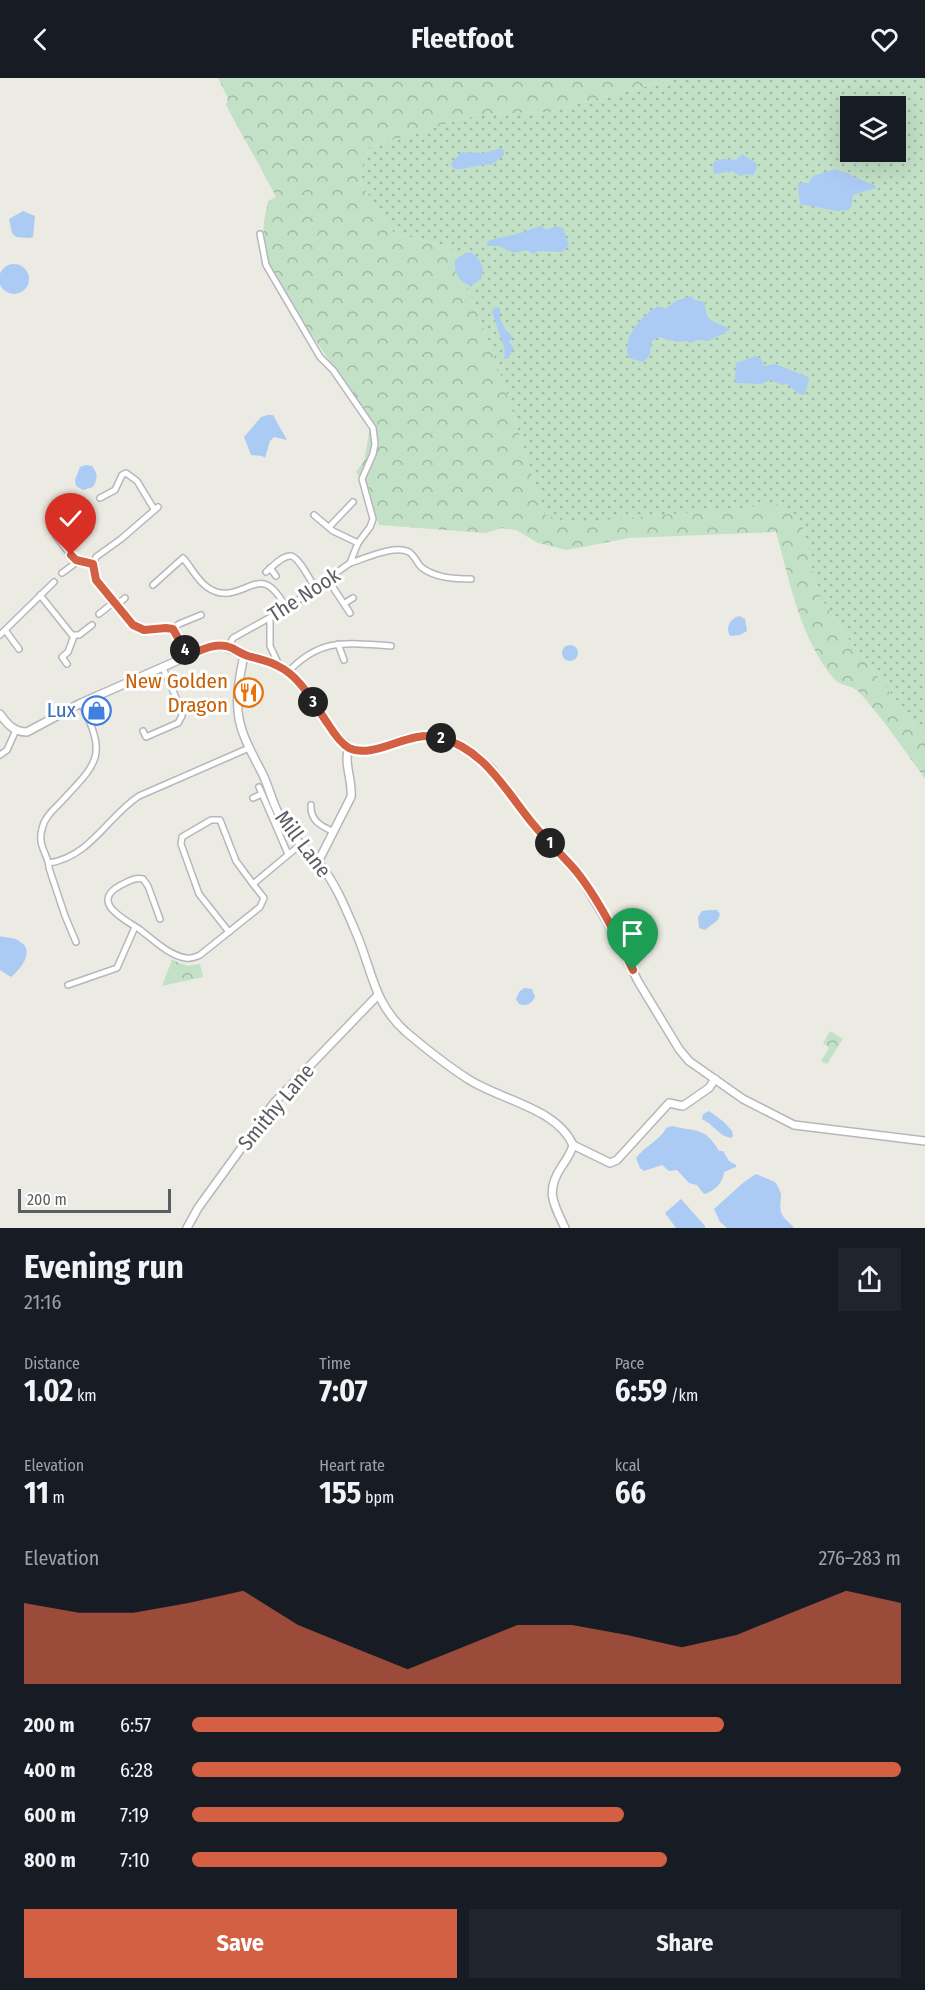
<!DOCTYPE html>
<html lang="en">
<head>
<meta charset="utf-8">
<style>
	:root { --surface:#171b24; --page:#20242c; --text:#f1f3f6; --muted:#9ea1a6; --accent:#d36042 }
	body { margin:0; font-family:"Fira Sans Condensed",sans-serif; background:var(--page); color:var(--text); height:100vh; display:flex; flex-direction:column; font-size:22px; white-space:nowrap }
	* { box-sizing:border-box; margin:0 }
	p { font-size:20px; color:var(--muted) }
	.icon { flex:none; width:33px; height:33px; fill:none; stroke:currentColor; stroke-width:2; stroke-linecap:round; stroke-linejoin:round }
	.map { position:relative; height:1150px; overflow:hidden }
	.details { display:flex; flex-direction:column; background:var(--surface); flex:1 }
	.details>* { flex:none }
	.fabs { position:absolute; left:840px; top:18px; display:grid; gap:12px }
	.fabs a { display:grid; place-items:center; width:66px; height:66px; border-radius:0px; background:var(--surface); box-shadow:0 6px 24px #0002; font-size:30px }
	.scale { position:absolute; left:18px; bottom:15px; width:153px; box-sizing:border-box; padding-left:6px; border:3px solid #5b5d62; border-top:0; font-size:16px; line-height:21px; white-space:nowrap; color:#5b5d62; -webkit-text-stroke:4px #fff; paint-order:stroke }
	.pin { position:absolute; display:grid; place-items:center; width:51px; height:51px; color:#fff; margin:-62px -26px; border-radius:50% 50% 50% 0; rotate:-45deg; box-shadow:0 0 6px #0007 }
	.pin .icon { rotate:45deg }
	.km { position:absolute; width:30px; height:30px; margin:-15px; border-radius:50%; background:#222; color:#fff; font-size:16px; line-height:30px; text-align:center }
	.round { display:grid; place-items:center; flex:none; width:63px; height:63px; border-radius:0px; background:var(--page) }
	.head { display:flex; align-items:center; justify-content:space-between; height:102px; padding:0 24px }
	h1 { font-size:33px; font-weight:700; line-height:45px }
	.figures { display:grid; grid-template-columns:repeat(3,1fr); gap:9px; height:102px; padding:6px 24px }
	.figures div { display:grid; align-content:center }
	.figures b { font-size:30px; font-weight:700 }
	.figures small { font-size:16px; font-weight:400 }
	.figures p { font-size:16px }
	.chart { height:168px; padding:12px 24px }
	.chart p { display:flex; justify-content:space-between }
	.chart svg { width:100%; height:108px; margin-top:6px; fill:var(--accent); opacity:.7 }
	.cta { display:flex; gap:12px; margin-top:auto; padding:12px 24px }
	.cta a { flex:1; height:69px; border-radius:0px; background:var(--accent); color:#fff; font-size:24px; font-weight:700; line-height:69px; text-align:center }
	.cta a+a { background:var(--page); color:var(--text) }
	ul { padding:0 24px; list-style:none; font-size:20px }
	li { display:grid; grid-template-columns:96px 72px 1fr; align-items:center; height:45px }
	li i { height:15px; border-radius:8px; background:var(--accent) }
	header { display:flex; justify-content:space-between; align-items:center; height:78px; padding:0 24px; background:var(--surface); font-size:27px; font-weight:700 }
	.map>svg:first-child { display:block }
</style>
</head>
<body>
<header><svg class="icon" aria-label="back" viewBox="0 0 24 24"><path d="M15 5l-7 7 7 7"/></svg>Fleetfoot<svg class="icon" aria-label="heart" viewBox="0 0 24 24"><path d="M12 20l-8-8c-3-5 5-10 8-4 3-6 11-1 8 4z"/></svg></header>
<div class="map">
<svg width="925" height="1150" viewBox="0 0 925 1150">
	<defs>
		<pattern id="grass-dots" width="8" height="8" patternUnits="userSpaceOnUse" patternTransform="scale(1.5)"><rect width="8" height="8" fill="#c3e1c6"/><path d="M2 2h.1M6 6h.1" fill="none" stroke="#a1baa4" stroke-width="1.8" stroke-linecap="round"/></pattern>
		<pattern id="park-crowns" width="20" height="18" patternUnits="userSpaceOnUse" patternTransform="scale(1.5)"><rect width="20" height="18" fill="#c3e1c6"/><path d="M2 6a3 3 0 1 1 6 0M12 15a3 3 0 1 1 6 0" fill="none" stroke="#a1baa4"/></pattern>
	</defs>
	<rect width="100%" height="100%" fill="#ecebe3"/>
	<!-- grass -->
	<path fill="url(#grass-dots)" fill-rule="evenodd" d="M678,0H925V660L850,563L818,516L802,446L570,445L544,436L504,306L453,170L394,155L361,106L363,86L369,69L480,36L546,34ZM850,28H896V74H850Z"/>
	<!-- park -->
	<g fill="url(#park-crowns)">
		<path d="M218,0H678L546,34L480,36L369,69L363,86L361,106L394,155L453,170L504,306L544,436L570,445L783,426L802,446L818,516L850,563L925,660V701C904,671 883,641 859,614C852,607 841,608 835,602C800,561 790,504 776,454L629,460L567,472L538,465L516,452L501,450L486,455L379,447L367,409L356,394L364,383L371,344L295,232L269,186L263,166L264,143L268,123L276,119C260,87 242,58 226,27L228,20Z"/>
		<path d="M172,882L188,888L200,886L203,899L162,908Z"/>
		<path d="M830,953L843,961L827,986L821,983L829,970L823,965Z"/>
	</g>
	<!-- water -->
	<g fill="#abcbf4">
		<path d="M501,70L504,73V77L491,87C480,85 467,92 454,91L451,87L452,84L462,74L484,75Z"/>
		<path d="M742,76L757,86L756,92L753,97L748,96L740,98L732,93L714,96L713,86L715,83L723,81L736,82Z"/>
		<path d="M835,91C849,94 860,103 875,107L876,110L853,117L851,129L848,132L837,133L800,126L798,105H809L813,98Z"/>
		<path d="M23,133L35,138L33,159L29,160L16,159L12,155L9,141Z"/>
		<path d="M541,148L546,152L556,148L563,150L569,167L562,174L538,173L533,176L527,172L514,175L499,168H488L487,165L490,162L517,156Z"/>
		<path d="M471,174C480,182 486,188 481,201L470,208C459,204 454,194 455,182L466,175Z"/>
		<circle cx="14" cy="201" r="15"/>
		<path d="M691,218L695,222L705,224C705,248 716,241 730,252L708,263L697,262L690,265L688,263L677,264L659,259L652,263L649,278L643,284L629,280C621,258 642,238 658,228L665,231L676,223Z"/>
		<path d="M500,229V240L505,251L513,259L509,264L514,270L508,281H504L505,272L492,234L494,230Z"/>
		<path d="M756,278L761,281L764,288L775,286L808,299L809,303L804,317L799,316L787,306L782,307L770,302L761,306L735,305L736,285Z"/>
		<path d="M268,337H273L287,362L274,359L270,363L265,380L262,378L251,377L244,359L261,339Z"/>
		<path d="M86,387L92,388C98,396 98,400 93,409L83,412L76,408L75,402L80,389Z"/>
		<path d="M739,538L745,541L747,553L740,557L730,558C725,549 730,541 739,538Z"/>
		<circle cx="570" cy="575" r="8"/>
		<path d="M710,832H717L720,836L718,842L705,852L699,850L698,839L702,833Z"/>
		<path d="M0,858C6,860 14,859 19,863C36,872 21,891 11,899L0,892Z"/>
		<path d="M524,910L532,911L535,919C531,926 527,929 519,926L516,921L519,914Z"/>
		<path d="M709,1033L724,1044L732,1053L733,1058L731,1060C719,1058 713,1046 702,1041L703,1036Z"/>
		<path d="M672,1048C695,1054 705,1048 719,1073H723L729,1083L736,1087V1089L724,1094C723,1105 715,1113 704,1116L697,1107L689,1105L677,1092L669,1093L662,1087L644,1093L640,1090L636,1080C645,1068 661,1061 666,1050Z"/>
		<path d="M756,1096L775,1104C786,1120 778,1120 781,1134C783,1141 790,1144 794,1150H727L720,1144L714,1131L744,1104Z"/>
		<path d="M681,1121L705,1148V1150H676L665,1135Z"/>
	</g>
	<g fill="none" stroke-linecap="round" stroke-linejoin="round">
		<defs>
			<g id="minor">
				<path d="M100,420L115,412L122,397L126,395L137,403L154,431"/>
				<path d="M158,429L121,461L96,479L93,489L96,502L136,550C149,555 160,548 173,551"/>
				<path d="M79,437L56,458L73,480L93,486"/>
				<path d="M314,437L333,453L358,465"/>
				<path d="M329,449L353,424"/>
				<path d="M350,485C364,481 395,466 409,474C415,478 417,485 421,489C435,500 454,501 471,501"/>
				<path d="M270,490L276,498"/>
				<path d="M266,494C272,489 282,478 290,478C298,477 311,504 316,511"/>
				<path d="M62,495L73,487L76,482"/>
				<path d="M328,502L350,535"/>
				<path d="M153,507L183,480C191,489 197,502 207,509C233,528 252,497 269,508C277,513 282,523 287,530"/>
				<path d="M40,517L72,557H79L92,547"/>
				<path d="M345,525L353,520"/>
				<path d="M117,527L125,520"/>
				<path d="M99,536L114,524"/>
				<path d="M270,540V568L279,587"/>
				<path d="M5,552L19,571"/>
				<path d="M0,557L54,504"/>
				<path d="M338,566L344,582"/>
				<path d="M228,569L233,560L287,530L350,485L358,465L370,449L373,441L362,401L373,376L375,366L373,350L333,292L320,279L266,187L260,156"/>
				<path d="M188,578L173,551L179,546L201,537"/>
				<path d="M67,586L62,579L68,574L74,558"/>
				<path d="M288,594C321,559 347,565 391,568"/>
				<path d="M143,653L146,659L178,645L182,638L181,631L163,590"/>
				<path d="M0,677L7,672L16,652"/>
				<path d="M259,709L288,776"/>
				<path d="M253,720L262,716"/>
				<path d="M311,727C310,743 321,748 334,754"/>
				<path d="M49,785C91,778 106,740 139,718L249,670"/>
				<path d="M160,841L148,808L143,801C135,799 129,803 121,807C89,824 124,841 139,851C154,862 168,877 186,880C192,881 195,879 200,877L260,829L264,820L253,806L301,766"/>
				<path d="M229,854L199,816L181,766L182,759L211,742H220L236,783L253,806"/>
				<path d="M76,864L65,838L49,790C49,777 37,769 42,751C44,740 53,732 60,725C98,684 108,679 81,625"/>
				<path d="M68,907L117,890L135,849"/>
			</g>
			<g id="tertiary">
				<path d="M244,577C239,601 234,625 241,649C246,667 256,682 264,699C271,715 275,734 286,749C296,763 311,775 322,789C336,807 345,829 354,850C372,889 372,924 406,954C425,970 446,987 468,1001C500,1022 557,1030 573,1067C571,1075 567,1081 562,1088C545,1113 553,1125 565,1150"/>
				<path d="M0,636C7,646 14,654 27,654L81,625L188,578L212,569L223,568L244,577L276,586L288,594L307,615L336,657L349,669L357,672H373L404,661L423,658L437,659L455,666L473,675L491,690L533,746L581,800L610,849L639,905L679,971L689,983L743,1021L794,1047L925,1063"/>
				<path d="M318,784L351,719C353,703 343,685 349,669"/>
				<path d="M573,1067L610,1085L617,1082L669,1025L683,1028L709,1010L715,1001"/>
				<path d="M187,1150L198,1130L274,1025L378,917"/>
			</g>
		</defs>
		<!-- minor casing -->
		<use href="#minor" stroke="#b6b7bc" stroke-width="8"/>
		<!-- tertiary casing -->
		<use href="#tertiary" stroke="#b6b7bc" stroke-width="10"/>
		<!-- minor -->
		<use href="#minor" stroke="#fff" stroke-width="5"/>
		<!-- tertiary -->
		<use href="#tertiary" stroke="#fff" stroke-width="7"/>
	</g>
	<g fill="none" stroke-linecap="round" stroke-linejoin="round">
		<defs>
			<path id="route" d="M71,477L76,482L93,486L96,502L133,547L144,552L166,550L173,551L188,578C201,572 217,563 232,570C237,573 242,576 248,578C258,581 269,583 278,588C301,599 314,626 328,646C333,654 340,665 349,670C374,682 408,652 438,659C485,671 504,711 533,746C547,763 562,777 576,793C597,819 619,862 633,892"/>
		</defs>
		<!-- route casing -->
		<use href="#route" stroke="#fff" stroke-width="12"/>
		<!-- route -->
		<use href="#route" stroke="#d36042" stroke-width="8"/>
	</g>
	<!-- icons -->
	<defs>
		<symbol id="restaurant-ring" viewBox="-11 -11 22 22"><circle r="9.5" fill="#fff" stroke="#e8710a" stroke-width="1.5"/><path d="M-5-6h1v4h1v-4h1v4h1v-4h1v5L-1.5 .5V6h-2V.5L-5-1ZM5-6V6H3V1.5H1.5Q1.5-4 5-6Z" fill="#e8710a"/></symbol>
		<symbol id="shop-ring" viewBox="-11 -11 22 22"><circle r="9.5" fill="#fff" stroke="#3f7fe0" stroke-width="1.5"/><path d="M-5-2.5h2.3a2.7 3.5 0 0 1 5.4 0H5L5.5 6h-11ZM-1.5-2.5h3a1.5 2.3 0 0 0-3 0Z" fill="#3f7fe0"/></symbol>
	</defs>
	<g fill-rule="evenodd">
		<use href="#restaurant-ring" x="232" y="598" width="33" height="33"/>
		<use href="#shop-ring" x="80" y="616" width="33" height="33"/>
	</g>
	<g text-anchor="middle" stroke-width="6" stroke-linejoin="round" paint-order="stroke">
		<!-- street labels -->
		<g font-size="21" fill="#5b5d62" stroke="#fff">
			<text transform="translate(304 517) rotate(-33)" y="7">The Nook</text>
			<text transform="translate(303 766) rotate(53)" y="7">Mill Lane</text>
			<text transform="translate(276 1029) rotate(-50)" y="7">Smithy Lane</text>
		</g>
		<!-- food labels -->
		<g font-size="21" fill="#c56008" stroke="#fff" text-anchor="end">
			<text x="228" y="610">New Golden<tspan x="228" dy="24">Dragon</tspan></text>
		</g>
		<!-- shop labels -->
		<g font-size="21" fill="#366cbe" stroke="#fff" text-anchor="end">
			<text x="76" y="639">Lux</text>
		</g>
	</g>
</svg>
<div class="fabs">
<a><svg class="icon" aria-label="layers" viewBox="0 0 24 24"><path d="M12 4l9 5-9 5-9-5zM3 14l9 5 9-5"/></svg></a>
</div>
<div class="scale">200 m</div>
<div class="pin" style="left:633px;top:892px;background:#1e9e55"><svg class="icon" aria-label="arrive" viewBox="0 0 24 24"><path d="M6 21V4h12l-3 4 3 4H6"/></svg></div>
<div class="pin" style="left:71px;top:477px;background:#d93025"><svg class="icon" aria-label="check" viewBox="0 0 24 24"><path d="M5 12l5 5 9-10"/></svg></div>
<b class="km" style="left:550px;top:765px">1</b>
<b class="km" style="left:441px;top:660px">2</b>
<b class="km" style="left:313px;top:624px">3</b>
<b class="km" style="left:185px;top:572px">4</b>
</div>
<section class="details">
<div class="head"><div><h1>Evening run</h1><p>21:16</p></div><a class="round"><svg class="icon" aria-label="share" viewBox="0 0 24 24"><path d="M12 15V3M7 8l5-5 5 5M5 13v7h14v-7"/></svg></a></div>
<div class="figures">
<div><p>Distance</p><b>1.02<small> km</small></b></div>
<div><p>Time</p><b>7:07</b></div>
<div><p>Pace</p><b>6:59<small> /km</small></b></div>
</div>
<div class="figures">
<div><p>Elevation</p><b>11<small> m</small></b></div>
<div><p>Heart rate</p><b>155<small> bpm</small></b></div>
<div><p>kcal</p><b>66</b></div>
</div>
<div class="chart"><p><span>Elevation</span>276–283 m</p>
<svg viewBox="0 0 160 44" preserveAspectRatio="none"><path d="M0 44V11L10 15L20 15L30 11L40 6L50 20L60 29L70 38L80 29L90 20L100 20L110 24L120 29L130 24L140 15L150 6L160 11V44z"/></svg>
</div>
<ul>
<li><b>200 m</b>6:57<i style="width:75%"></i></li>
<li><b>400 m</b>6:28<i style="width:100%"></i></li>
<li><b>600 m</b>7:19<i style="width:61%"></i></li>
<li><b>800 m</b>7:10<i style="width:67%"></i></li>
</ul>
<div class="cta"><a>Save</a><a>Share</a></div>
</section>
</body>
</html>
